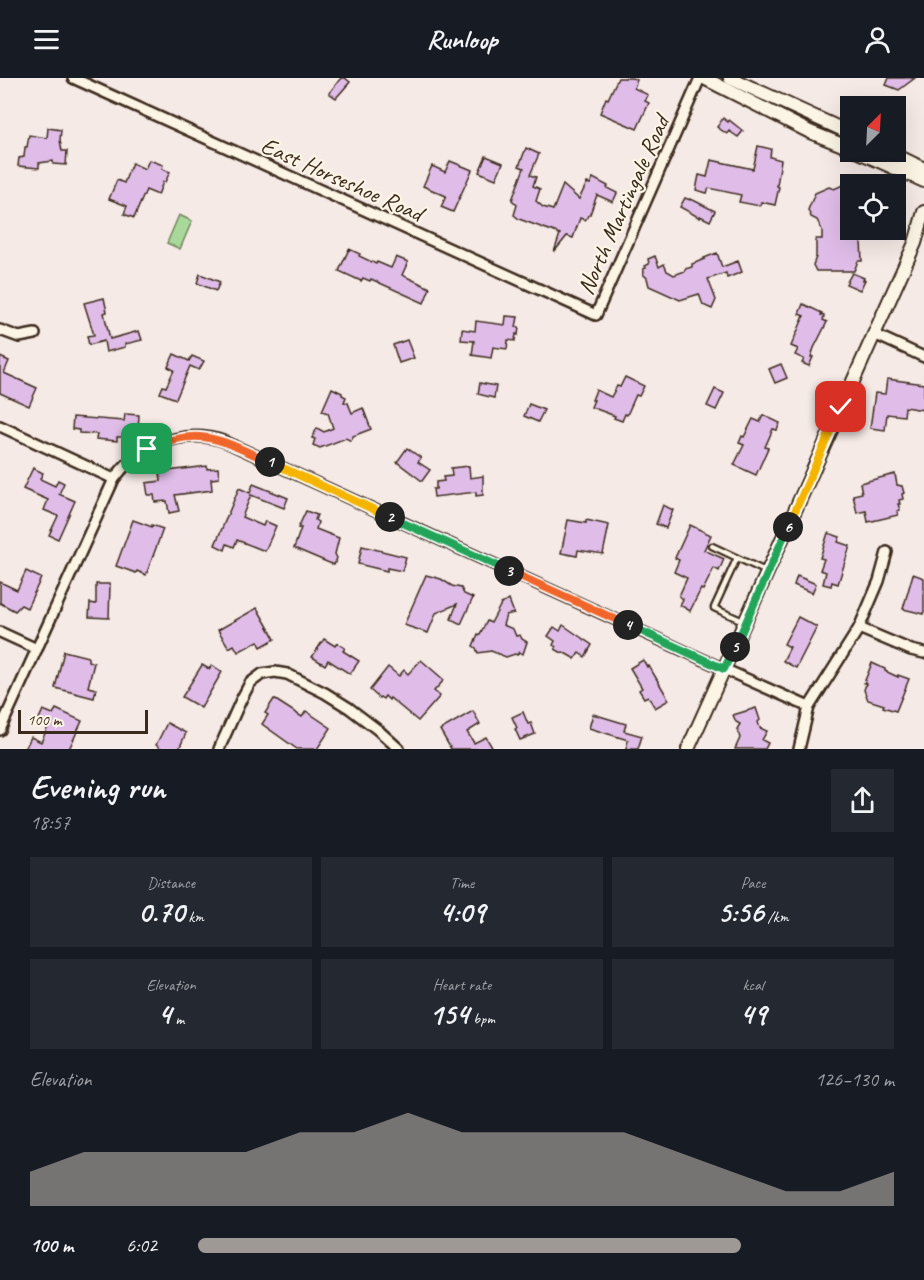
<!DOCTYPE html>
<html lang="en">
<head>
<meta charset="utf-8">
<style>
	:root { --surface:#171b24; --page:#242831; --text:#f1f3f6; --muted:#9ea1a6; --accent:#9f9995 }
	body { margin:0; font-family:Caveat,sans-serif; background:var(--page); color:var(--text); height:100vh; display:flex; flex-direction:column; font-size:22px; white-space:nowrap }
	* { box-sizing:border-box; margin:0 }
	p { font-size:20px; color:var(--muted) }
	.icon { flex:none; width:33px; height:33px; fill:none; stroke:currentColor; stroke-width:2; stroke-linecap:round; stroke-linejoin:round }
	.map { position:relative; height:671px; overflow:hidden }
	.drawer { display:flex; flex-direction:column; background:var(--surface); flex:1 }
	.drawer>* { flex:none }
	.needle { width:39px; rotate:24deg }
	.buttons { position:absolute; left:840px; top:18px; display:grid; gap:12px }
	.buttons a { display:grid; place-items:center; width:66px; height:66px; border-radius:0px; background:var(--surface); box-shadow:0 6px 24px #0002; font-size:30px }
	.scale { position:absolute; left:18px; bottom:15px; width:130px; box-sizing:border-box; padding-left:6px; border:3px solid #3b2a1e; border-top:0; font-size:16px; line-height:21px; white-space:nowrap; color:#3b2a1e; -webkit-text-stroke:4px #fcf5e5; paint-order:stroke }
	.pin { position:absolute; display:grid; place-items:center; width:51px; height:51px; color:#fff; margin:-26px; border-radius:12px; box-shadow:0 3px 9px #0006 }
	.km { position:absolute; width:30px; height:30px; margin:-15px; border-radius:50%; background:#222; color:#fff; font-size:16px; line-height:30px; text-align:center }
	.round { display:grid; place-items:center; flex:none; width:63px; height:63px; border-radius:0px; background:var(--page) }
	.overview { display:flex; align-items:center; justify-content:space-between; height:102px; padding:0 30px }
	h1 { font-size:33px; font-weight:700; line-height:45px }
	.metrics { display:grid; grid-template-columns:repeat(3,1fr); gap:9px; height:102px; padding:6px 30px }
	.metrics div { display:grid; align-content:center; border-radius:0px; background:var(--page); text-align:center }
	.metrics b { font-size:30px; font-weight:700 }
	.metrics small { font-size:16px; font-weight:400 }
	.metrics p { font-size:16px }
	.chart { height:168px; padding:12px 30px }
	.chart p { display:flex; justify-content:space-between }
	.chart svg { width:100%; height:108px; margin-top:6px; fill:var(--accent); opacity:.7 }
	ul { padding:0 30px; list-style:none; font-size:20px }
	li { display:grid; grid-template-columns:96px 72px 1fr; align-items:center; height:45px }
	li i { height:15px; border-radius:8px; background:var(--accent) }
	header { display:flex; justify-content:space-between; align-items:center; height:78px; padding:0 30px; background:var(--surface); font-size:27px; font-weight:700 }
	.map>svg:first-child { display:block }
</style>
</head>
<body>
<header><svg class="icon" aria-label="menu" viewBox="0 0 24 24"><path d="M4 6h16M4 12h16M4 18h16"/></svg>Runloop<svg class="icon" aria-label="person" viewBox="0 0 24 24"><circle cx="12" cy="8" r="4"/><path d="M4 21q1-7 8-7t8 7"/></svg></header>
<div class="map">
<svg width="924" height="671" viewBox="0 0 924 671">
	<rect width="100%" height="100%" fill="#f6eae6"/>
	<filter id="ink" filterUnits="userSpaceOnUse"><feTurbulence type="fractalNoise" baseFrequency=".0167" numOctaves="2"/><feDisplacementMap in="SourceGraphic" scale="12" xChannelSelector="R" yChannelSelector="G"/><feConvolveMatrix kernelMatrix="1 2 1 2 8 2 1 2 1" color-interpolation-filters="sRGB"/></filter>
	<g filter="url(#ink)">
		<!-- green -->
		<path fill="#a8d99a" stroke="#72825c" stroke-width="1.5" d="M179,137L192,143L180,171L167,165Z"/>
		<!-- building -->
		<g fill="#e0bde8" stroke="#3b2a1e" stroke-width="1.5">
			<path d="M341,0H345L350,4L336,20L329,15Z"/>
			<path d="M618,0H632L637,2L634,10L648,17L645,23L649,25L637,51L600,35L606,20L608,21Z"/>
			<path d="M889,0H915L899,12L886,7Z"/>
			<path d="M723,40L728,44L729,42L743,53L738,59L729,53L727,56L717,49Z"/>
			<path d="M48,50L61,52L60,62L62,73H67L66,87L53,86V83L39,85V90L18,88L19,80L24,79L25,69H27L29,57L47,60Z"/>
			<path d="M758,68L771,71L770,79L781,82L777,108L779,109L775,127L761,124L760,128L739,124L741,117L709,110L707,115L696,112L699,97L707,99L711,82L753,91Z"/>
			<path d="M526,70L539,76L530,97L536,99L533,108L540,111L536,123L543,129L553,132L563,107L579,121L587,105L590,106L593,100L608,108L607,110L617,115L613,124L597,117L590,136L585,142L580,140L573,160L567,158L554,174L560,156L519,141L514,137L517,127L512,122L524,90L519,88Z"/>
			<path d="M486,78L503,85L496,101L479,94Z"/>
			<path d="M149,82L163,87L162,91L170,94L165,104H163L158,117L146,112L134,140L124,136L127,128L109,121L117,102L124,105L132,85L145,91Z"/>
			<path d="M450,83L472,92L453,134L441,129L446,118L423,108L432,88L445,94Z"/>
			<path d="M843,107L850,123V152H869L872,157L861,162L862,183H858L854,193H816L813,187L816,179V161H822V152L817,142L811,139L808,132L815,115L829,109L834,111Z"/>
			<path d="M685,120L690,122V121L693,122L715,133L710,143L700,138V140L680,129Z"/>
			<path d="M349,171L360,176L359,178L376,186L377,184L391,190L396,179L408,184L402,197L430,210L424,225L371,201L370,203L363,200L361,203L339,193Z"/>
			<path d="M717,175L722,189L738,183L742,194L727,200L726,195L708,201L716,222L712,231L703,227L699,216L680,222L649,208L647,200L643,196L644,194L643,191L646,190L645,188L649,186L648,181L655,178L659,189L664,186L667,193L674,197L685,193V191L692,189V186L705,181L704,180Z"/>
			<path d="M852,195L864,200L863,202H865L860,212L846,206Z"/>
			<path d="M200,196L220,204L216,213L197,205Z"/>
			<path d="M104,220L107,234L104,235L110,261L139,253L142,262L125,266V269L106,274L104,263L89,267L87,258L94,257L84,225Z"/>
			<path d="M803,226L822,235L821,237L824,238L823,242L827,244L814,270L811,279H813L809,288L802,285L804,281L795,277L798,271L791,268L804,238L799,236Z"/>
			<path d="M506,238L518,239L516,249H519L518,257L516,256L515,263L508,262L507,271L493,269L491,280L472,277L474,263L461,262L462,251L475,253L476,243L505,247Z"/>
			<path d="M407,262L414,280L399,285L393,267Z"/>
			<path d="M174,276L189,283L192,278L204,283L199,292L190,288L176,321L160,315L163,308L166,309L174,292L168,289Z"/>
			<path d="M0,279L9,283L4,295L37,310L29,328L0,315Z"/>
			<path d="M781,286L787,300L775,305L769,291Z"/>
			<path d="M625,299L644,308L639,318L636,317L627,337L625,336L622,343L614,340L615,338L591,329L594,322H592L596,312L611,319L617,308L620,309Z"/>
			<path d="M887,301L924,306V332L905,329L904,338L887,336L885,352L870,350L875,315L885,316Z"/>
			<path d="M480,305L496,308L494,320L478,316Z"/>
			<path d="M332,310L342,315V317L346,319L344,324L348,325L352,335L363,330L371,351L353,358L351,363L346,360L320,370L313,367L315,361L312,360L317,350L324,354L333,350L328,335L322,333Z"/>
			<path d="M715,311L724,315L716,332L707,328Z"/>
			<path d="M529,326L544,332L538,344L524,338Z"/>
			<path d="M125,336L139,337L138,351L126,350L125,359H117V363L96,361L97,356L79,355V352L72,351L73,339L124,343Z"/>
			<path d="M763,337L780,345L777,352L773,351L765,369L768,370L756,397L734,387L744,367L739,365L742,358L744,359L753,341L760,344Z"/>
			<path d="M407,370L421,380L418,384L430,392L422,403L397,384Z"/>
			<path d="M207,388V391L218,390L219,400L211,401L212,412L175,417L179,433L169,435L167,423L155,424L154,417H148L146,405L161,403L160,394Z"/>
			<path d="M469,388L470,400L483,398V417L476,418V414L434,419L433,411H436V404L444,403L443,399L452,398L451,390Z"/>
			<path d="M33,390L43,395L40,401L55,408L58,402L64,405L59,416L75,423L58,461L49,457L58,438L44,432L48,422L23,411Z"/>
			<path d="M895,396L897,407L902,408L904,415L902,416L903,421L899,422L900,426H898L900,432L897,433L898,437L868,444L866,433L857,435L853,417L862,415L860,405Z"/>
			<path d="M253,406L288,420L284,430L251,417L242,439L263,448L265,443L276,448L265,473L237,462L234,469L227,466L225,472L215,467L239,410L250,415Z"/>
			<path d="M663,427L673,432L666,450L656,446Z"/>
			<path d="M306,433L317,437L315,442L318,444L316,451L339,460L335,476L337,480L334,487L294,470L301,450H298Z"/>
			<path d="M133,442L152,449V447L163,451L146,497L137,493L136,495L116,488Z"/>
			<path d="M568,442L586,445V442L609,447L603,476L578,472L577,478L561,475Z"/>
			<path d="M690,447L711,457L704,472L724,481L719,493L714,490L703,512L701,511L690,533L680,527L683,521L679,518L687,500L674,494L679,482L675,480Z"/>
			<path d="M828,455L840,459L838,464L850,468L838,506L832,504L831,508L823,506L826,494L820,492L824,481L820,480Z"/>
			<path d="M362,468L406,479L402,493L387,490V493L358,486Z"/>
			<path d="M26,493L41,500L27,530L21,527L15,533L0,525V504L17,512Z"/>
			<path d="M913,496L924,500V536L903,531Z"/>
			<path d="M426,497L441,501L452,508L461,510L464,516L473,520L461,546L451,541L457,526L436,535L428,555L404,547Z"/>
			<path d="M797,498L816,506L812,515L794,507Z"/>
			<path d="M96,506H110L109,540L89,539L90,525L96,526Z"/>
			<path d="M509,522L514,535L506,537L503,547L513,551L516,558L520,557L522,561L527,564L523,576L519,574L517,577L515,576L506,579L491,573L478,575L476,570L473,568L478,556L480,557L487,543L491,545L501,526Z"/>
			<path d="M257,530L275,561L261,569L258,563L238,574L234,567L229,570L218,552Z"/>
			<path d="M798,539L817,549L796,590L783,583L790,569L784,566Z"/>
			<path d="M563,547L592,567L585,579L579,575L575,581L563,574L562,575L555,571L556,569L553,567L555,563L548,558L554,549L560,553Z"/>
			<path d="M324,561L335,568L337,565L345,570L343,573L359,583L350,596L328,582L325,587L312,579Z"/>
			<path d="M64,573L88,579V583L94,585L88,609L96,611L94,620L55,610Z"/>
			<path d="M421,582L444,602L434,613L440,618L418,643L390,620L389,622L385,618L383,621L380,619L379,620L370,612L388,589L399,598L404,592L408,596Z"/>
			<path d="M643,582L647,589L649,588L669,622L655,630L648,618L644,620L639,612L642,610L630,590Z"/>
			<path d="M872,585L885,591V593L898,599V597L909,601L896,633L883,629L884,627L868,622L864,612L866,606L864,605Z"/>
			<path d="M202,587L209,591L212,587L222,594L201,630L182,619Z"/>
			<path d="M274,621L302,639L306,633L331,650L317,671H297L262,646L268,637L265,635Z"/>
			<path d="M756,630L760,642L758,644L760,650L767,653L762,662L768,665L765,671H735L740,660L737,651L740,646L736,644L733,637Z"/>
			<path d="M56,631L82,643L69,671H25L31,659L41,664L49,647L38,643L43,632L53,636Z"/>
			<path d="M473,633L480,646L467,654L474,665L486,659L493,671H451L440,652Z"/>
			<path d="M523,634L528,646L531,645L535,656L520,662L515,651L517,650L512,639Z"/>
			<path d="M593,636L626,646L624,653L642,658L638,671H626L628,662L589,650Z"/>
			<path d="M167,645L186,655L179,671H158L159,669L156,667Z"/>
		</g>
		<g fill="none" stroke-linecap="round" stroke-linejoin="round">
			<defs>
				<g id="lane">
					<path d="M712,468L765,493"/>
					<path d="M737,480L714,530L743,543"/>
				</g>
				<g id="street">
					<path d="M73,0L596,237L700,0"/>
					<path d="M0,252L19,259L35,256"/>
					<path d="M874,256L924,279"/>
					<path d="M0,348L114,401"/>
					<path d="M859,550L911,572L924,575"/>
					<path d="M0,554L37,571"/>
					<path d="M0,652L114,401C119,395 124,388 130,383C156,361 193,352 226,364L715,587L809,629"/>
					<path d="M219,671L241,622L250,605L262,596L275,594L287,596L325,615L349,630L378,652L399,671"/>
					<path d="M799,671L809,629L859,550L879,503L887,474"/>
				</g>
				<g id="secondary">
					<path d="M704,0L810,54L850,70"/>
					<path d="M730,0L850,55"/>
					<path d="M859,74L924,103"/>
					<path d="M889,74L924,91"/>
					<path d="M688,671L915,165L924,134"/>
				</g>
			</defs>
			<!-- lane casing -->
			<use href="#lane" stroke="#3b2a1e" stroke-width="9"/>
			<!-- street casing -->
			<use href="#street" stroke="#3b2a1e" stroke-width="14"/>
			<!-- secondary casing -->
			<use href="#secondary" stroke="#3b2a1e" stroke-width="16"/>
			<!-- lane -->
			<use href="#lane" stroke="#fcf5e5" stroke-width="4.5"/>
			<!-- street -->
			<use href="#street" stroke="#fcf5e5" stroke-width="9"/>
			<!-- secondary -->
			<use href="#secondary" stroke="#fcf5e5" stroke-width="12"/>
		</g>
	</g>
	<g fill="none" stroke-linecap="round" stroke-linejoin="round" filter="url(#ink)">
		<defs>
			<path id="split-1" d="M147,371C200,347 221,362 270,384"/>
			<path id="split-2" d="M270,384L390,439"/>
			<path id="split-3" d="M390,439L509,493"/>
			<path id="split-4" d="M509,493L628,547"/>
			<path id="split-5" d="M628,547L724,591L735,569"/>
			<path id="split-6" d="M735,569L788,449"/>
			<path id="split-7" d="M788,449L841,329"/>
		</defs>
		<!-- split-1 casing -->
		<use href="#split-1" stroke="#fff" stroke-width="12"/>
		<!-- split-2 casing -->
		<use href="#split-2" stroke="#fff" stroke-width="12"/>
		<!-- split-3 casing -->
		<use href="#split-3" stroke="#fff" stroke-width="12"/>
		<!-- split-4 casing -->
		<use href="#split-4" stroke="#fff" stroke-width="12"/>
		<!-- split-5 casing -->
		<use href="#split-5" stroke="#fff" stroke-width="12"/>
		<!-- split-6 casing -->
		<use href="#split-6" stroke="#fff" stroke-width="12"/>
		<!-- split-7 casing -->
		<use href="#split-7" stroke="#fff" stroke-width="12"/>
		<!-- split-1 -->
		<use href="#split-1" stroke="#f0652b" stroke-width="8"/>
		<!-- split-2 -->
		<use href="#split-2" stroke="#f5b400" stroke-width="8"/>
		<!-- split-3 -->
		<use href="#split-3" stroke="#22a559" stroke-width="8"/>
		<!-- split-4 -->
		<use href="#split-4" stroke="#f0652b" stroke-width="8"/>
		<!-- split-5 -->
		<use href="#split-5" stroke="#22a559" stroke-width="8"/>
		<!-- split-6 -->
		<use href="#split-6" stroke="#22a559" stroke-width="8"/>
		<!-- split-7 -->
		<use href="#split-7" stroke="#f5b400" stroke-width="8"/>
	</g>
	<g text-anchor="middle" stroke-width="4.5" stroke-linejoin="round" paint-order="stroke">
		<!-- street labels -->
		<g font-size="24" fill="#3b2a1e" stroke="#fcf5e5">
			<text transform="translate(342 101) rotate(24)" y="8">East Horseshoe Road</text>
			<text transform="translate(623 127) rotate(-66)" y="8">North Martingale Road</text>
		</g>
	</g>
</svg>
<div class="buttons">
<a><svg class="needle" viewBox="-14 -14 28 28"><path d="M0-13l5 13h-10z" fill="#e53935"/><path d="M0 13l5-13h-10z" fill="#9ea1a6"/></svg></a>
<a><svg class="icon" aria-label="locate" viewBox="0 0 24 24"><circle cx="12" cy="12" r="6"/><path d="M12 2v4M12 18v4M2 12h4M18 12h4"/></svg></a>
</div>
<div class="scale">100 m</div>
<div class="pin" style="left:147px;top:371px;background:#1e9e55"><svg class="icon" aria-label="arrive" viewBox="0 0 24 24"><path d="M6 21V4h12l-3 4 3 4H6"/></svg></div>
<div class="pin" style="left:841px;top:329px;background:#d93025"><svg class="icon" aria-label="check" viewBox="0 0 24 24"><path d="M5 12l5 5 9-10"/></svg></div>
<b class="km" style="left:270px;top:384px">1</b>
<b class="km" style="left:390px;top:439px">2</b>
<b class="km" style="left:509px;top:493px">3</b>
<b class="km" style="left:628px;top:547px">4</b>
<b class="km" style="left:735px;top:569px">5</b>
<b class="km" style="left:788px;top:449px">6</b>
</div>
<section class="drawer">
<div class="overview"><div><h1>Evening run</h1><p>18:57</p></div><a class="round"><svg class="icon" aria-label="share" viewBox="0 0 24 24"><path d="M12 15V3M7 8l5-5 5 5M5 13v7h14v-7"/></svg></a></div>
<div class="metrics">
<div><p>Distance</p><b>0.70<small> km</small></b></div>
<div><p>Time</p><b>4:09</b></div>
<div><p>Pace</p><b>5:56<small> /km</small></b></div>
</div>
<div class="metrics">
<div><p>Elevation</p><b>4<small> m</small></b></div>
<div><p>Heart rate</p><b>154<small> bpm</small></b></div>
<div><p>kcal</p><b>49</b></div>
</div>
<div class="chart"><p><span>Elevation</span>126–130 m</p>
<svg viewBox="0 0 160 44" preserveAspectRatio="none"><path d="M0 44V30L10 22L20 22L30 22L40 22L50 14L60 14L70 6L80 14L90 14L100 14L110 14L120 22L130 30L140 38L150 38L160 30V44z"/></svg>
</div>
<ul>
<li><b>100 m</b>6:02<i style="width:78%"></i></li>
</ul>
</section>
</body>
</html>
